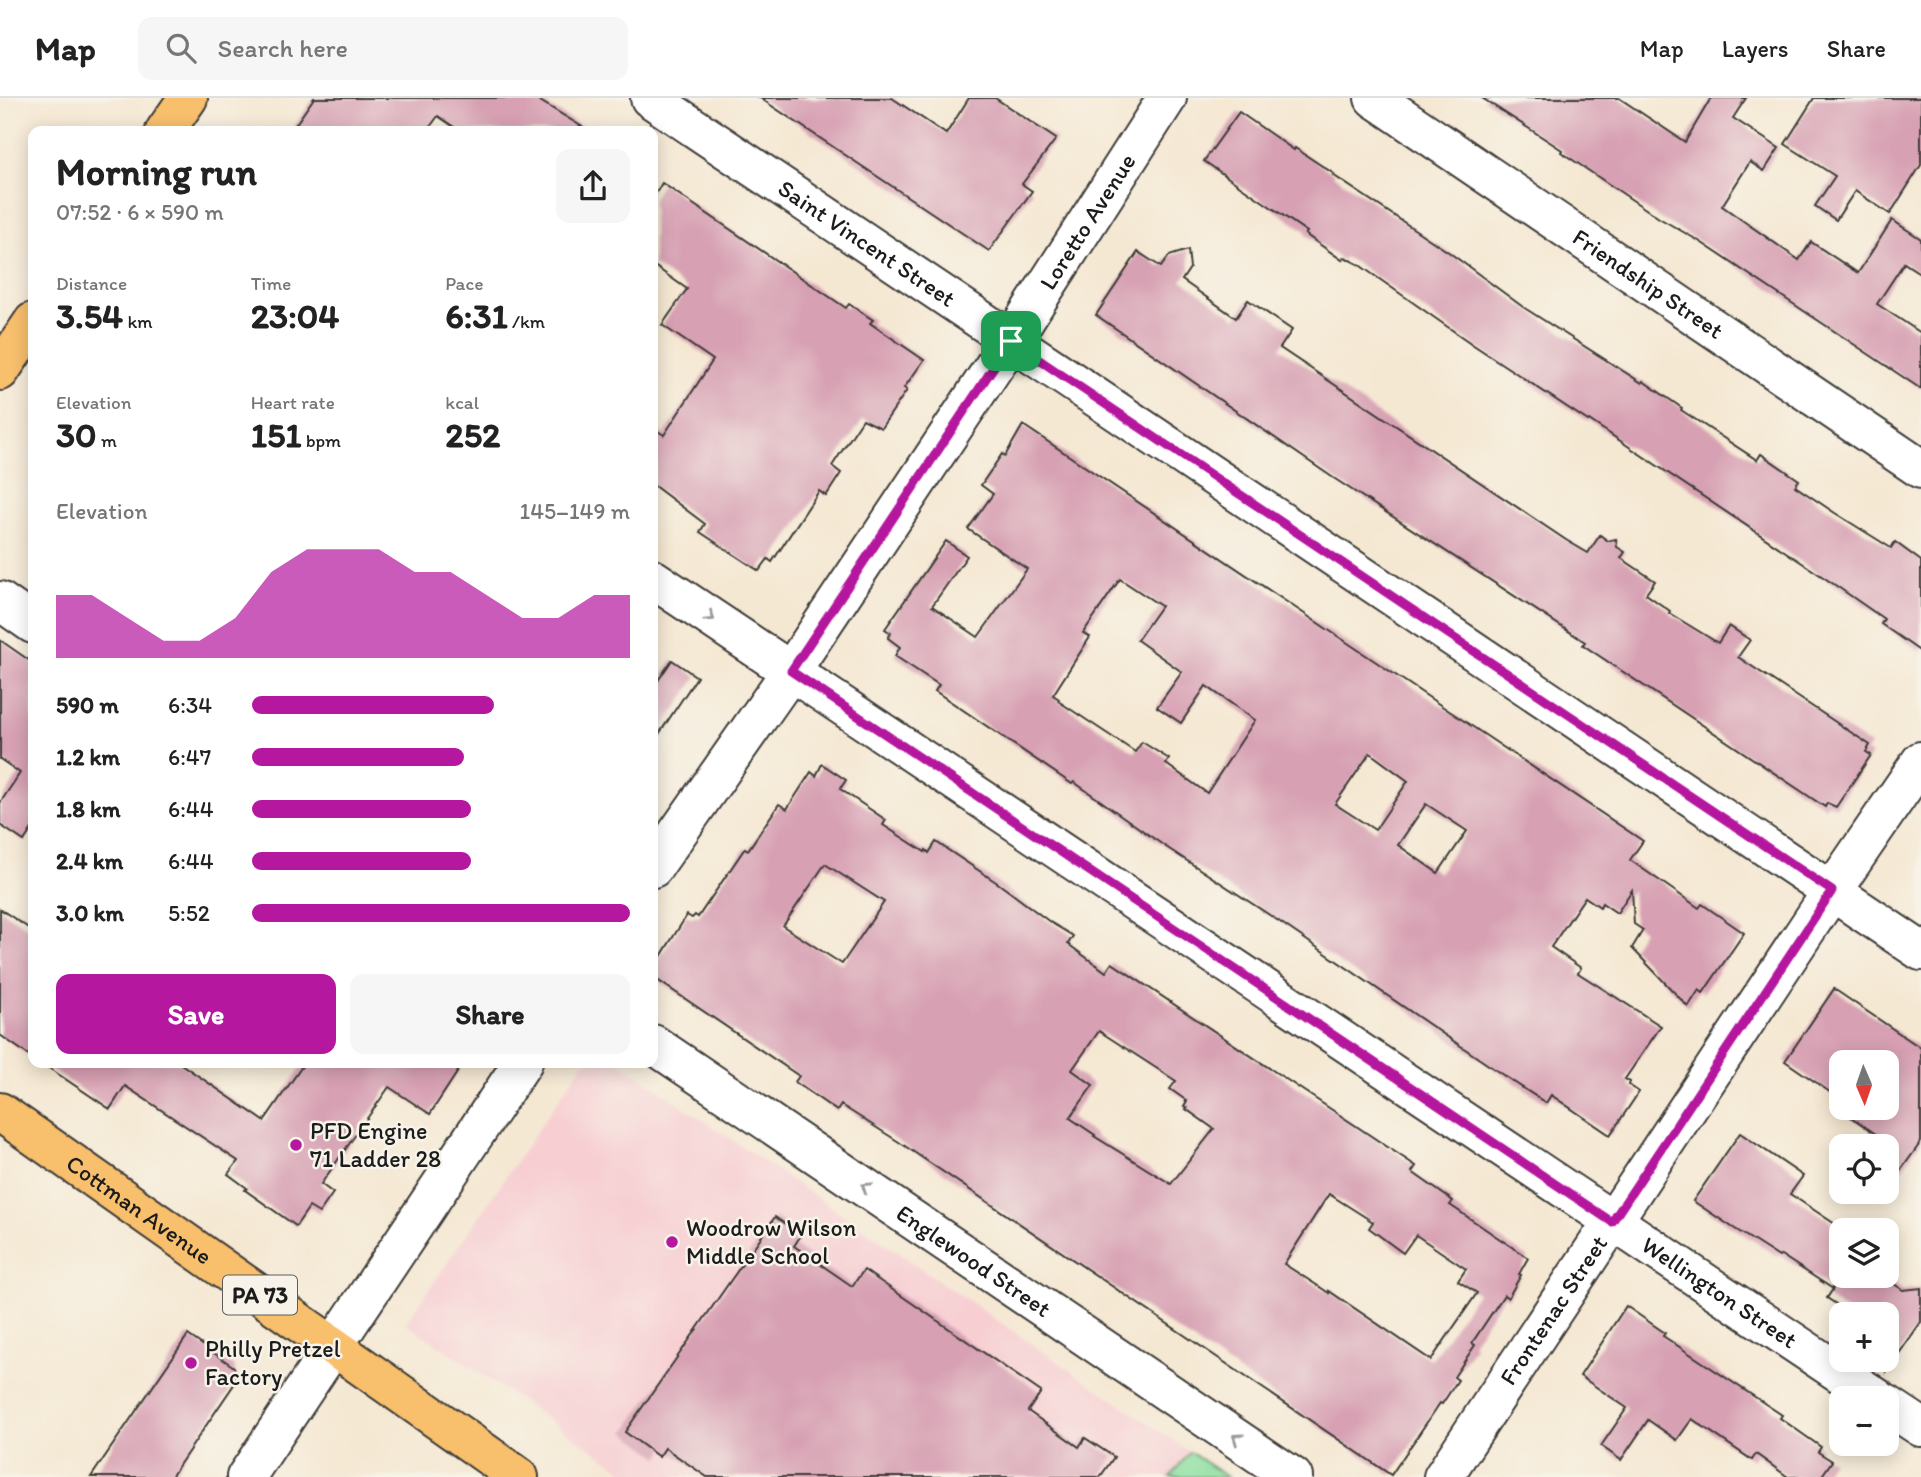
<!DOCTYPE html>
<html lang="en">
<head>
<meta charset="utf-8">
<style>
	:root { --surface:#fff; --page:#f6f6f6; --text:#222; --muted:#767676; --line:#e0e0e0; --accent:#b5179e }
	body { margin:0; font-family:Itim,sans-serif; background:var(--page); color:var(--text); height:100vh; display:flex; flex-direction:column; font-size:26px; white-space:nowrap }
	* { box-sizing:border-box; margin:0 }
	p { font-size:23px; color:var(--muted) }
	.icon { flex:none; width:38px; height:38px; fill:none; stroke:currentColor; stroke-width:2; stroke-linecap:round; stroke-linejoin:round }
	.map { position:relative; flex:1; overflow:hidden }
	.details { position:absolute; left:28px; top:28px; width:630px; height:942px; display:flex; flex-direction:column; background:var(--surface); border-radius:14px; box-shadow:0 4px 18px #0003 }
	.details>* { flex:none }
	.needle { width:46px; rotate:178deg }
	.tools { position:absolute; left:1829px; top:952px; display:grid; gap:14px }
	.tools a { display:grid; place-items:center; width:70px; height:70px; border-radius:14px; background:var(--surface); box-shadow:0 4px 18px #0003; font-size:35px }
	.pin { position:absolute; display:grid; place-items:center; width:60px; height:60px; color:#fff; margin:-30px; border-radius:14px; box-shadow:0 4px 10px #0006 }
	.round { display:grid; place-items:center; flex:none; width:74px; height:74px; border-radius:14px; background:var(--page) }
	.summary { display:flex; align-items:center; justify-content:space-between; height:119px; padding:0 28px }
	h1 { font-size:38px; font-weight:700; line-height:52px }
	.stats { display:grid; grid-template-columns:repeat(3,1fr); gap:10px; height:119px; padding:7px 28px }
	.stats div { display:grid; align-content:center }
	.stats b { font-size:35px; font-weight:700 }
	.stats small { font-size:19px; font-weight:400 }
	.stats p { font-size:19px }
	.chart { height:196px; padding:14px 28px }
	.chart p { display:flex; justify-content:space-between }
	.chart svg { width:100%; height:126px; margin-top:7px; fill:var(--accent); opacity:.7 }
	.button { display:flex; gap:14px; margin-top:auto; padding:14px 28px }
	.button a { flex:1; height:80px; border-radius:14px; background:var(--accent); color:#fff; font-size:28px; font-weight:700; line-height:80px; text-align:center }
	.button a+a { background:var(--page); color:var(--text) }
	ul { padding:0 28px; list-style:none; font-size:23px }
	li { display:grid; grid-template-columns:112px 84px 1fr; align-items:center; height:52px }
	li i { height:18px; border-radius:9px; background:var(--accent) }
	header { display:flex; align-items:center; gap:42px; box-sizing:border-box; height:98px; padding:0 35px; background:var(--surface); border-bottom:2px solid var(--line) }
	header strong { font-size:33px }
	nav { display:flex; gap:38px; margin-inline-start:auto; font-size:24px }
	.search { width:490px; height:63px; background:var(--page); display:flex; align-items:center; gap:18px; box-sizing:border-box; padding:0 24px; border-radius:14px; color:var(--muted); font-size:26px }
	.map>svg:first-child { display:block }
</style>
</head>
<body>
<header>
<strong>Map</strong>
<div class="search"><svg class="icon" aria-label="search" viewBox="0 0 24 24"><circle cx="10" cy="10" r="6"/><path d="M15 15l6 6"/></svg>Search here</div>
<nav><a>Map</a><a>Layers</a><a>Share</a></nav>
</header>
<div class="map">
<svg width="1921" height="1379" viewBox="0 0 1921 1379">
	<rect width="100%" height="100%" fill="#f7f3e8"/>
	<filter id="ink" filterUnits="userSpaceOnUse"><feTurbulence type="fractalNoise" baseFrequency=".0143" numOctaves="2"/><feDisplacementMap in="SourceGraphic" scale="14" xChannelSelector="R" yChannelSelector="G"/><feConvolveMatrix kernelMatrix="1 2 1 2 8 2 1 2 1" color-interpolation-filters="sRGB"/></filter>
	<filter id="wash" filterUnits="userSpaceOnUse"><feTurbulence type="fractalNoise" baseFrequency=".00686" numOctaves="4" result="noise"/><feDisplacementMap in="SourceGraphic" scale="28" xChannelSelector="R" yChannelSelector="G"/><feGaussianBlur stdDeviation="1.57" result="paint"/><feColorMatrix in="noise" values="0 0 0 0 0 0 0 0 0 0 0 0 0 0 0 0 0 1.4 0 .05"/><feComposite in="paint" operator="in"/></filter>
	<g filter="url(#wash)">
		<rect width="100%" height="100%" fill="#f5e8d3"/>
		<!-- built -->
		<path fill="#f7cfd3" d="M584,964H618L1227,1379H633L406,1225Z"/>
		<!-- green -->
		<path fill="#8cdfa1" stroke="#547e5e" stroke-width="2" d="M1190,1354L1227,1379H1170Z"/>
		<g id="blocks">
			<!-- building -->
			<g fill="#d7a0b3" fill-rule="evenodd">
				<path d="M314,0H535L589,33H460L438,18L427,33H291Z"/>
				<path d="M760,0H892L946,36L969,0H995L1056,41L1022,86L1032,93L989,153Z"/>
				<path d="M1482,0H1619L1685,44L1711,0H1746L1733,20L1779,50L1764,73L1750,64L1722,108L1799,162L1811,144L1858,175L1892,122L1921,141V176L1904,165L1877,206L1921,235V291L1699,143L1659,120L1561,54L1562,52Z"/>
				<path d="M1814,0H1921V67L1890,116L1855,93L1836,122L1815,108L1835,78L1785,46Z"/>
				<path d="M1239,14L1294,52L1295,50L1334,76L1333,77L1450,155L1523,209L1642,285L1643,283L1682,310L1681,312L1757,362L1761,356L1799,382L1795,388L1835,415L1891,450L1895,444L1921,463V554L1881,526L1884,521L1838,489L1589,322L1588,323L1472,246L1358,166L1344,159L1342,162L1305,136L1307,134L1204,63Z"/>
				<path d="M662,85L846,210L849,206L873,222L870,225L924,262L904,290L907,292L881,330L863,321L832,368L841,375L826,398L819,393L772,464L768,461L759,473L700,434L705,426L653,387V330L664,337L713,262L662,227L687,191L653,167V100Z"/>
				<path d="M1188,152L1190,170L1182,182L1236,220L1248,202L1292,232L1280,250L1566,442L1588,455L1600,437L1608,443L1616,441L1617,449L1625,454L1621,460L1655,483L1646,496L1670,513L1669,515L1718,545L1729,528L1750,542L1738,559L1870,647L1866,654L1871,657L1836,709L1827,705L1825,709L1807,697L1583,547L1585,544L1332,379L1096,217L1138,154L1161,169L1169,158Z"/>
				<path d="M1023,327L1643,743L1630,762L1699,810L1702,806L1744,835L1703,895L1699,892L1688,909L1632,850L1643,832L1634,826L1632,792L1617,815L1602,805L1600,809L1585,799L1551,849L1581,870L1578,875L1661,928L1625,981L1630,984L1629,987L1639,994L1610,1037L1551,997L1546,1005L1503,977L1280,824L1163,747L1074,684L1072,686L935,593L939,587L895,558L900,549L888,540L891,535L885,531L946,443L967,458L932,508L978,539L1027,471L968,431L993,396L981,387L1002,356L1005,358ZM1120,481L1161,508L1137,542L1182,574L1157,609L1181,625L1206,588L1255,622L1207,695L1166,666L1169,661L1142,644L1135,654L1058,603L1059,601L1053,597L1090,539L1083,535ZM1370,655L1408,683L1375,732L1335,706ZM1426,706L1467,733L1438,775L1398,747Z"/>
				<path d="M0,542L33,565V729L24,743L0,727V705L20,675L0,661Z"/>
				<path d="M672,562L697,579L653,645V590Z"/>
				<path d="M822,666L846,682L840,691L886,722L883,727L925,754L926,752L929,755L936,744L999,786L1050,824L1073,838L1068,846L1106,874L1112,865L1416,1068L1412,1074L1453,1103L1450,1107L1528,1160L1519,1176L1521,1177L1508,1200L1504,1197L1472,1245L1475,1247L1454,1279L1458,1282L1442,1306L1440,1305L1391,1377L899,1044L841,1007L837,1013L795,984L799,978L653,879L658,863L687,817L692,820L695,817L698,819L745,750L748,752L779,706L787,711L811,674L816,678ZM825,766L884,804L842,866L783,828ZM1099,933L1176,983L1170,991L1187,1003L1184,1008L1187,1010L1186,1011L1214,1031L1171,1086L1094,1038L1095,1037L1070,1020L1093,987L1072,972ZM1329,1096L1373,1124L1369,1130L1403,1155L1416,1137L1466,1171L1458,1183L1477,1195L1431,1262L1329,1193V1195L1284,1166Z"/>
				<path d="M0,811L33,833V960L0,937Z"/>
				<path d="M1834,891L1921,950V1044L1886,1093V1043L1832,1006L1837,999L1785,963ZM1841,964H1886V1010H1841Z"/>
				<path d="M40,964H178L264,1023L305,964H464L430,1016L389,989L321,1086L333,1095L319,1115L309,1109L296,1128L245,1092L247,1090L228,1076L238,1063L125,988L110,1011Z"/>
				<path d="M1740,1035L1803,1078L1790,1096L1841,1130V1178H1882L1903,1192L1921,1190V1224L1886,1274V1216H1851L1827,1200L1833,1191L1781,1157L1779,1159L1732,1129L1693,1103Z"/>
				<path d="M775,1119L801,1137L794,1148L852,1188L864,1172L1041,1294L1028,1313L1079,1349L1085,1340L1114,1359L1100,1379H707L665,1350L659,1359L625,1334Z"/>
				<path d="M1626,1208L1665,1235L1663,1238L1782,1317L1780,1320L1821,1349L1818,1354L1832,1363L1821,1379H1788L1756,1356L1752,1362L1692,1321L1677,1342L1648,1322L1621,1362L1601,1348L1627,1310L1580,1278Z"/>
				<path d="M188,1237L234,1269L237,1282L171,1379H91Z"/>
			</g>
		</g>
	</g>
	<g filter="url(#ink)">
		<use href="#blocks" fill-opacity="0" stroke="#3d3b37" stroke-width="2"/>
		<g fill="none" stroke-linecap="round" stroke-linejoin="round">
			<defs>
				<g id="minor">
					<path id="s1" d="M650,0L1921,853"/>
					<path id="s2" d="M1374,0L1921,371"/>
					<path id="s3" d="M653,481L1877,1300"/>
					<path d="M0,503L33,526"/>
					<path id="s4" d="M653,770L791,573L1011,243L1167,0"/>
					<path id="s5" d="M653,946L1293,1379"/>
					<path d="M1886,1306L1921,1329"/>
					<path d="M246,1379L523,964"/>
					<path id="s6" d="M1443,1379L1832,793L1921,663"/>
				</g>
				<g id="major">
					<path d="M165,33L188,0"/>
					<path d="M0,273L33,224"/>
					<path id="s7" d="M0,1014L519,1379"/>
				</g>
			</defs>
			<!-- minor casing -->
			<use href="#minor" stroke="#3d3b37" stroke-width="42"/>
			<!-- major casing -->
			<use href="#major" stroke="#3d3b37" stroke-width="42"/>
			<!-- minor -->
			<use href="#minor" stroke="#fff" stroke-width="38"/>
			<!-- major -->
			<use href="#major" stroke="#f8bf6c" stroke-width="38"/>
		</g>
		<!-- one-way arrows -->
		<defs><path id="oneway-chevron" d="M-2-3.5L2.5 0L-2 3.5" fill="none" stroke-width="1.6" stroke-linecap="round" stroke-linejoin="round" transform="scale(1.75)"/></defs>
		<g stroke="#999">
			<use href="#oneway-chevron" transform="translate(710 519) rotate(34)"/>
			<use href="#oneway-chevron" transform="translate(866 1089) rotate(-146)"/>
			<use href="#oneway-chevron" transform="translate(1237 1340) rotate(-145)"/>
		</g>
	</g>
	<g fill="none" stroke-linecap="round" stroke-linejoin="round" filter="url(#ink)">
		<defs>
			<path id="route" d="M1011,243L1832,793L1612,1124L791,573Z"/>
		</defs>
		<!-- route casing -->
		<use href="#route" stroke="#fff" stroke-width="14"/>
		<!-- route -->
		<use href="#route" stroke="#b5179e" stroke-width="9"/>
	</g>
	<!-- markers -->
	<g fill="#b5179e" stroke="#f7f3e8" stroke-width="2.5">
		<circle cx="296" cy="1047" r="7"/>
		<circle cx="672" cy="1144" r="7"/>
		<circle cx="191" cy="1265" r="7"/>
	</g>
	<g text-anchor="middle" stroke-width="5" stroke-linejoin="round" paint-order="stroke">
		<!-- shield labels -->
		<rect fill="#f7f3e8" stroke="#5e5c59" stroke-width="2" x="223" y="1177.5" width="74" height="39" rx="5"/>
		<g font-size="23" font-weight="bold" fill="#1c1c1c">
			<text x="260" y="1205">PA 73</text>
		</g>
		<!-- street labels -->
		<g font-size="24" fill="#1c1c1c" stroke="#f7f3e8">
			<text dy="8" stroke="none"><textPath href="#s4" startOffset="779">Loretto Avenue</textPath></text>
			<text dy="8" stroke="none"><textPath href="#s1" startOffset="261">Saint Vincent Street</textPath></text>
			<text dy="8" stroke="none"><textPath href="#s2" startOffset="331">Friendship Street</textPath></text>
			<text dy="8" stroke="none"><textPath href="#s7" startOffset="170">Cottman Avenue</textPath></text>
			<text dy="8" stroke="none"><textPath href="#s5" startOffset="387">Englewood Street</textPath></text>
			<text dy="8" stroke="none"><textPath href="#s3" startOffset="1283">Wellington Street</textPath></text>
			<text dy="8" stroke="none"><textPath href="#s6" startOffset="200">Frontenac Street</textPath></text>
		</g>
		<!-- poi labels -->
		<g font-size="24" fill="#1c1c1c" stroke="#f7f3e8" text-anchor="start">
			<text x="310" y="1041">PFD Engine<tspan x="310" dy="28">71 Ladder 28</tspan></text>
			<text x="686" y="1138">Woodrow Wilson<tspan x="686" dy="28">Middle School</tspan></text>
			<text x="205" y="1259">Philly Pretzel<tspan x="205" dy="28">Factory</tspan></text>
		</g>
	</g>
</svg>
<div class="tools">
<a><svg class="needle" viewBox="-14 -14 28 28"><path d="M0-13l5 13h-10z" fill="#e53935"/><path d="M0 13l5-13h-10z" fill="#767676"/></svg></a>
<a><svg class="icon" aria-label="locate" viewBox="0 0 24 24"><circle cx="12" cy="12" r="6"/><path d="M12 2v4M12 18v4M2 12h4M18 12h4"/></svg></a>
<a><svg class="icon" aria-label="layers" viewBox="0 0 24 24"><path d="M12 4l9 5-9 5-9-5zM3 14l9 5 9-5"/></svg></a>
<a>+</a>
<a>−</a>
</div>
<div class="pin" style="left:1011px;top:243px;background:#1e9e55"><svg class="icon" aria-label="arrive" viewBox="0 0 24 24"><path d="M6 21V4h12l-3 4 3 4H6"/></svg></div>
<section class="details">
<div class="summary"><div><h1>Morning run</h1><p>07:52 · 6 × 590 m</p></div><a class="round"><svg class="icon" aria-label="share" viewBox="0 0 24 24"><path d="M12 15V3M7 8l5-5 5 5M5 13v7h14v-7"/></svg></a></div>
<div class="stats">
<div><p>Distance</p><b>3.54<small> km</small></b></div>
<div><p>Time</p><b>23:04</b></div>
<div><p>Pace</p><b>6:31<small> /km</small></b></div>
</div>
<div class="stats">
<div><p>Elevation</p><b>30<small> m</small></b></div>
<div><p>Heart rate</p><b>151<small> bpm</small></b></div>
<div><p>kcal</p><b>252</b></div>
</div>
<div class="chart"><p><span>Elevation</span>145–149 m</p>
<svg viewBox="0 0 160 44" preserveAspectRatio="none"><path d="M0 44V22L10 22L20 30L30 38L40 38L50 30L60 14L70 6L80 6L90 6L100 14L110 14L120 22L130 30L140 30L150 22L160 22V44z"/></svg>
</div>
<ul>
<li><b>590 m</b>6:34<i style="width:64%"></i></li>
<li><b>1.2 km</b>6:47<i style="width:56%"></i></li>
<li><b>1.8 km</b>6:44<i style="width:58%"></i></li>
<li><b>2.4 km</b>6:44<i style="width:58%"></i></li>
<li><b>3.0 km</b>5:52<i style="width:100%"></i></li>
</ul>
<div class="button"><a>Save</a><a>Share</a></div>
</section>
</div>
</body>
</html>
